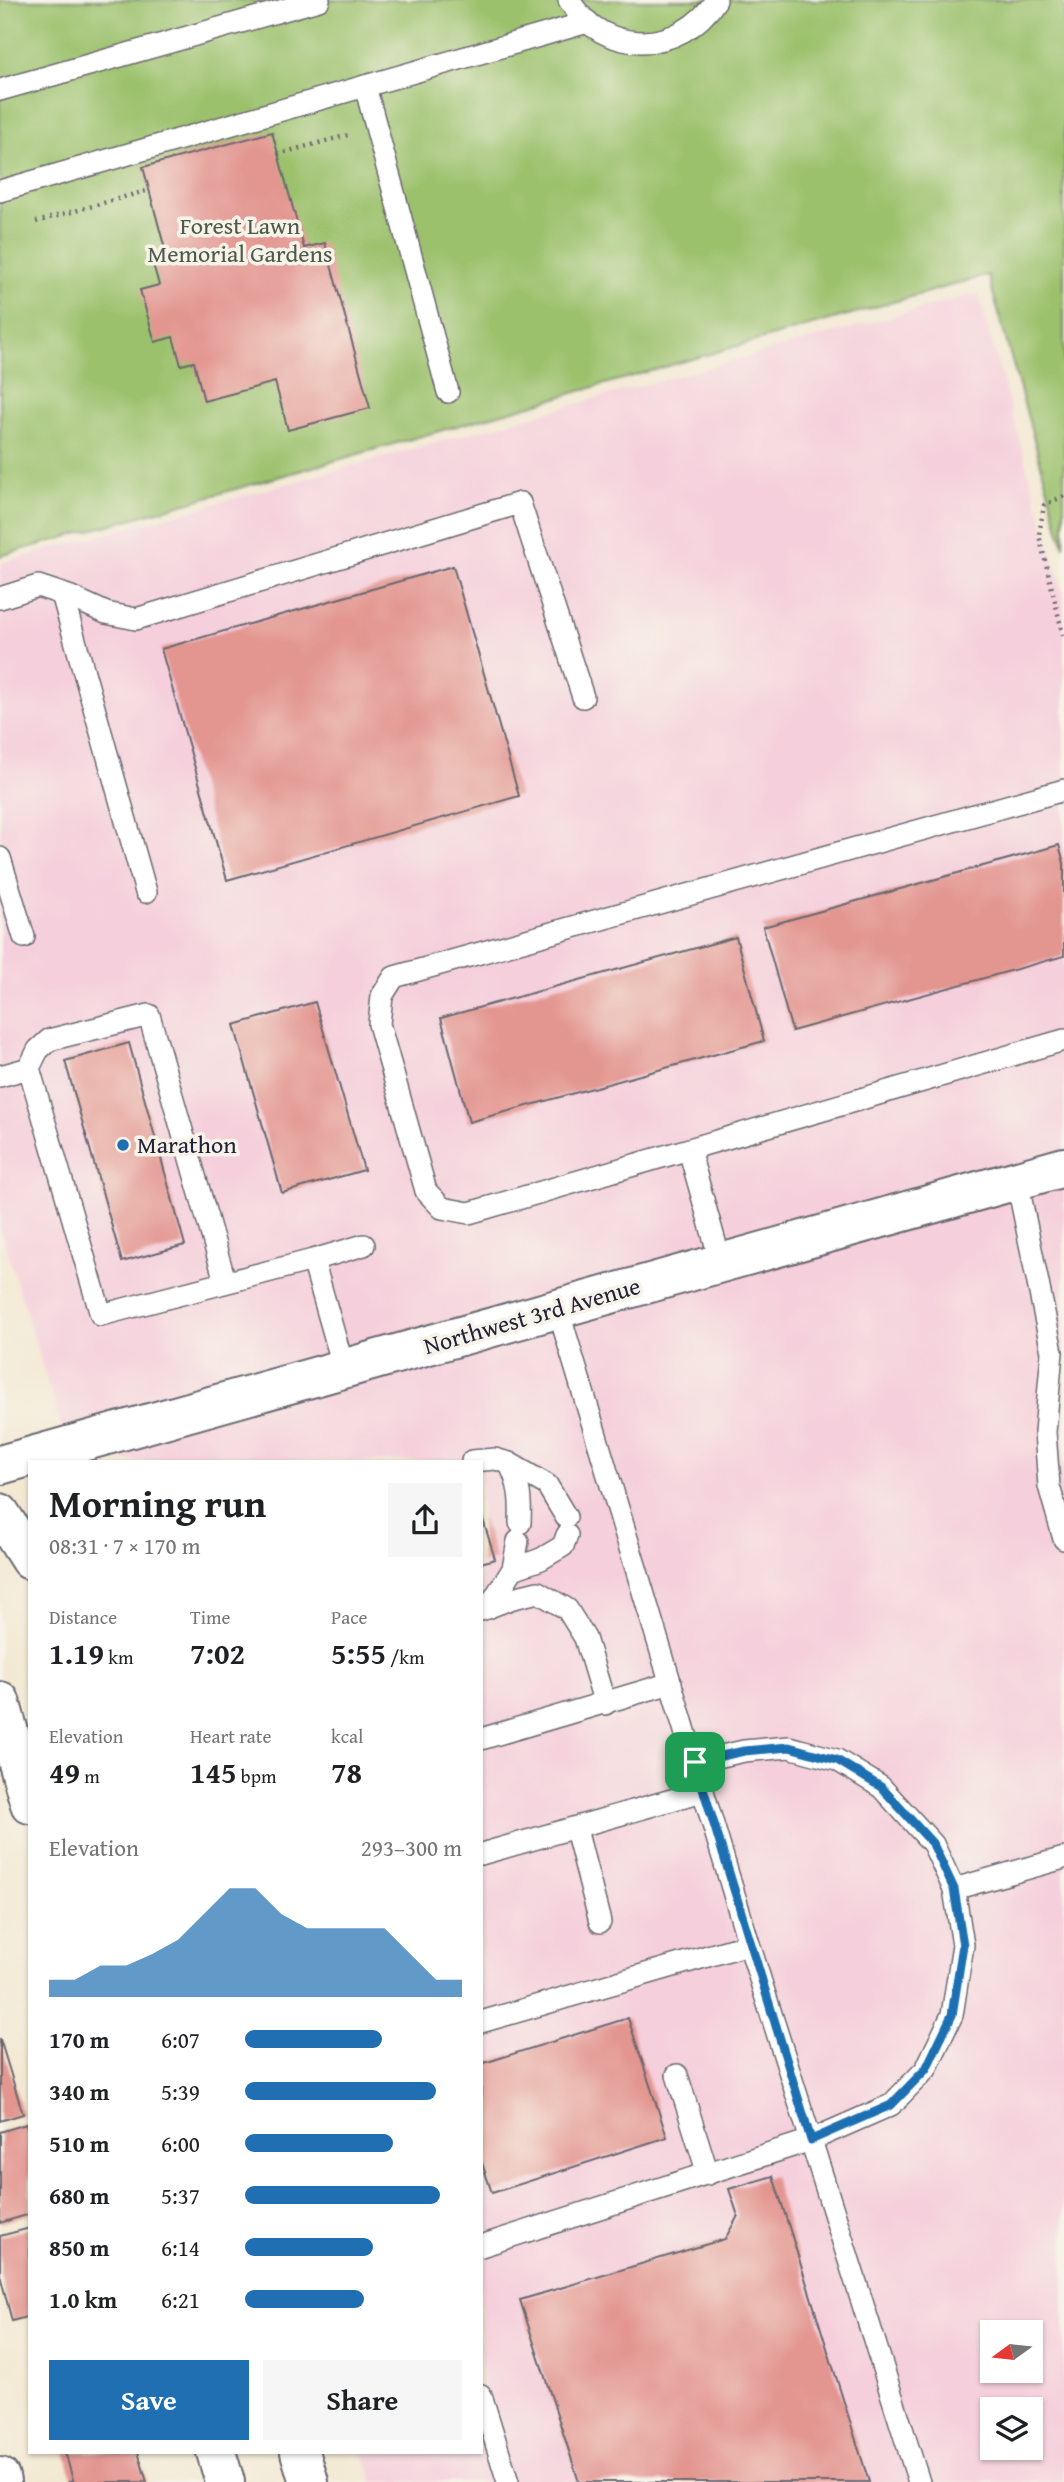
<!DOCTYPE html>
<html lang="en">
<head>
<meta charset="utf-8">
<style>
	:root { --surface:#fff; --page:#f6f6f6; --text:#202124; --muted:#757577; --accent:#1f6fb2 }
	body { margin:0; font-family:"Gentium Book Plus",serif; background:var(--page); color:var(--text); height:100vh; display:flex; flex-direction:column; font-size:26px; white-space:nowrap }
	* { box-sizing:border-box; margin:0 }
	p { font-size:23px; color:var(--muted) }
	.icon { flex:none; width:38px; height:38px; fill:none; stroke:currentColor; stroke-width:2; stroke-linecap:round; stroke-linejoin:round }
	.map { position:relative; flex:1; overflow:hidden }
	.sheet { position:absolute; left:28px; top:1460px; width:455px; height:994px; display:flex; flex-direction:column; background:var(--surface); border-radius:0px; box-shadow:0 2px 5px #0004 }
	.sheet>* { flex:none }
	.needle { width:46px; rotate:255deg }
	.fabs { position:absolute; left:980px; top:2320px; display:grid; gap:14px }
	.fabs a { display:grid; place-items:center; width:63px; height:63px; border-radius:0px; background:var(--surface); box-shadow:0 2px 5px #0004; font-size:35px }
	.pin { position:absolute; display:grid; place-items:center; width:60px; height:60px; color:#fff; margin:-30px; border-radius:14px; box-shadow:0 4px 10px #0006 }
	.round { display:grid; place-items:center; flex:none; width:74px; height:74px; border-radius:0px; background:var(--page) }
	.headline { display:flex; align-items:center; justify-content:space-between; height:119px; padding:0 21px }
	h1 { font-size:38px; font-weight:700; line-height:52px }
	.metrics { display:grid; grid-template-columns:repeat(3,1fr); gap:10px; height:119px; padding:7px 21px }
	.metrics div { display:grid; align-content:center }
	.metrics b { font-size:30px; font-weight:700 }
	.metrics small { font-size:19px; font-weight:400 }
	.metrics p { font-size:19px }
	.chart { height:196px; padding:14px 21px }
	.chart p { display:flex; justify-content:space-between }
	.chart svg { width:100%; height:126px; margin-top:7px; fill:var(--accent); opacity:.7 }
	.button { display:flex; gap:14px; margin-top:auto; padding:14px 21px }
	.button a { flex:1; height:80px; border-radius:0px; background:var(--accent); color:#fff; font-size:28px; font-weight:700; line-height:80px; text-align:center }
	.button a+a { background:var(--page); color:var(--text) }
	ul { padding:0 21px; list-style:none; font-size:23px }
	li { display:grid; grid-template-columns:112px 84px 1fr; align-items:center; height:52px }
	li i { height:18px; border-radius:9px; background:var(--accent) }
	.map>svg:first-child { display:block }
</style>
</head>
<body>
<div class="map">
<svg width="1064" height="2482" viewBox="0 0 1064 2482">
	<rect width="100%" height="100%" fill="#f7f3e8"/>
	<filter id="ink" filterUnits="userSpaceOnUse"><feTurbulence type="fractalNoise" baseFrequency=".0143" numOctaves="2"/><feDisplacementMap in="SourceGraphic" scale="14" xChannelSelector="R" yChannelSelector="G"/><feConvolveMatrix kernelMatrix="1 2 1 2 8 2 1 2 1" color-interpolation-filters="sRGB"/></filter>
	<filter id="wash" filterUnits="userSpaceOnUse"><feTurbulence type="fractalNoise" baseFrequency=".00686" numOctaves="4" result="noise"/><feDisplacementMap in="SourceGraphic" scale="28" xChannelSelector="R" yChannelSelector="G"/><feGaussianBlur stdDeviation="1.57" result="paint"/><feColorMatrix in="noise" values="0 0 0 0 0 0 0 0 0 0 0 0 0 0 0 0 0 1.4 0 .05"/><feComposite in="paint" operator="in"/></filter>
	<g filter="url(#wash)">
		<rect width="100%" height="100%" fill="#f3e9d3"/>
		<!-- built -->
		<path fill="#f5cfdc" fill-rule="evenodd" d="M978,293L1064,598V2482H373L364,2452H481V1461H72L0,1228V563ZM992,2333H1031V2371H992ZM992,2410H1031V2448H992Z"/>
		<!-- green -->
		<path fill="#9bc16c" stroke="#5e7254" stroke-width="2" d="M0,0H1064V547L988,275L0,556Z"/>
		<g id="blocks">
			<!-- building -->
			<g fill="#e39590">
				<path d="M272,132L304,248L325,243L370,408L288,430L275,382L204,401L194,362L181,365L173,337L155,342L140,290L159,285L151,257L166,253L143,167Z"/>
				<path d="M453,566L519,796L227,880L161,649Z"/>
				<path d="M1059,845L1064,863V956L792,1031L763,927Z"/>
				<path d="M736,937L764,1041L469,1122L441,1018Z"/>
				<path d="M315,1002L364,1170L282,1193L234,1025Z"/>
				<path d="M129,1043L185,1245L122,1262L65,1061Z"/>
				<path d="M481,1513L495,1559L481,1563Z"/>
				<path d="M628,2018L667,2137L492,2193L481,2160V2064Z"/>
				<path d="M0,2039L23,2114L0,2121Z"/>
				<path d="M26,2124L30,2138V2214L0,2223V2132Z"/>
				<path d="M773,2176L869,2482H579L520,2300L725,2239L738,2216L729,2189Z"/>
				<path d="M30,2228V2316L12,2321L0,2275V2236Z"/>
				<path d="M65,2452H138L147,2482H68L73,2480Z"/>
			</g>
		</g>
	</g>
	<g filter="url(#ink)">
		<use href="#blocks" fill-opacity="0" stroke="#6b6870" stroke-width="2"/>
		<g fill="none" stroke-linecap="round" stroke-linejoin="round">
			<defs>
				<g id="lane">
					<path d="M569,0C603,57 681,55 716,0"/>
					<path d="M365,86L448,392"/>
					<path d="M0,90L319,0"/>
					<path d="M0,191L588,22"/>
					<path d="M62,594L146,892"/>
					<path d="M0,598L38,586L71,597L106,613L136,619L520,503L583,697"/>
					<path d="M1064,790L394,977L382,996L379,1024L426,1191L442,1208L469,1213L1064,1040"/>
					<path d="M0,858L24,937"/>
					<path d="M29,1068L38,1050L49,1040L149,1015L225,1281"/>
					<path d="M0,1076L29,1068L101,1315L313,1260L344,1369"/>
					<path d="M689,1150L721,1263"/>
					<path d="M1017,1180L1052,1352L1045,1432L1049,1486L1064,1539"/>
					<path d="M313,1260L364,1245"/>
					<path d="M558,1309L749,1944L919,2482"/>
					<path d="M472,1461L495,1459L509,1463L547,1485L566,1517"/>
					<path d="M509,1463C520,1484 521,1500 520,1523"/>
					<path d="M513,1569L518,1541"/>
					<path d="M488,1608L513,1569L541,1559L563,1546L567,1535"/>
					<path d="M481,1610L513,1598L538,1592L567,1609L585,1638L605,1704"/>
					<path d="M481,1739L671,1683"/>
					<path d="M576,1829L600,1922"/>
					<path d="M481,1854L703,1791"/>
					<path d="M954,1889L1064,1858"/>
					<path d="M481,2022L749,1944"/>
					<path d="M677,2075L708,2174"/>
					<path d="M481,2246L811,2140L891,2105L926,2069L952,2015L963,1945L954,1889L933,1844L881,1787L837,1760L789,1747L744,1751L695,1762"/>
					<path d="M481,2395L508,2482"/>
				</g>
				<path id="street" d="M0,2477L1,2482"/>
				<g id="secondary">
					<path d="M0,1465L1064,1167"/>
					<path d="M0,1513L30,1560"/>
					<path d="M0,1701L30,1804"/>
					<path d="M216,2452L225,2482"/>
					<path d="M300,2452L309,2482"/>
				</g>
			</defs>
			<!-- lane casing -->
			<use href="#lane" stroke="#6b6870" stroke-width="24"/>
			<!-- street casing -->
			<use href="#street" stroke="#6b6870" stroke-width="42"/>
			<!-- secondary casing -->
			<use href="#secondary" stroke="#6b6870" stroke-width="42"/>
			<!-- path -->
			<g stroke="#6b6870" stroke-width="4.5" stroke-dasharray="2 5" stroke-linecap="butt">
				<path d="M278,154L348,135"/>
				<path d="M36,222L149,190"/>
				<path d="M1064,496L1044,505L1039,535L1064,639"/>
			</g>
			<!-- lane -->
			<use href="#lane" stroke="#fff" stroke-width="21"/>
			<!-- street -->
			<use href="#street" stroke="#fff" stroke-width="38"/>
			<!-- secondary -->
			<use href="#secondary" stroke="#fff" stroke-width="38"/>
		</g>
	</g>
	<g fill="none" stroke-linecap="round" stroke-linejoin="round" filter="url(#ink)">
		<defs>
			<path id="route" d="M789,1747L837,1760L881,1787L933,1844L954,1889L963,1945L952,2015L926,2069L891,2105L811,2140L695,1762L744,1751Z"/>
		</defs>
		<!-- route casing -->
		<use href="#route" stroke="#fff" stroke-width="14"/>
		<!-- route -->
		<use href="#route" stroke="#1f6fb2" stroke-width="9"/>
	</g>
	<!-- markers -->
	<circle fill="#1f6fb2" stroke="#f7f3e8" stroke-width="2.5" cx="123" cy="1145" r="7"/>
	<g text-anchor="middle" stroke-width="7" stroke-linejoin="round" paint-order="stroke">
		<!-- park labels -->
		<g font-size="24" fill="#4c5a4c" stroke="#f7f3e8">
			<text x="240" y="234">Forest Lawn<tspan x="240" dy="28">Memorial Gardens</tspan></text>
		</g>
		<!-- poi labels -->
		<g font-size="24" fill="#22223b" stroke="#f7f3e8" text-anchor="start">
			<text x="137" y="1153">Marathon</text>
		</g>
		<!-- street labels -->
		<g font-size="24" fill="#22223b" stroke="#f7f3e8">
			<text transform="translate(532 1316) rotate(-16)" y="8">Northwest 3rd Avenue</text>
		</g>
	</g>
</svg>
<div class="fabs">
<a><svg class="needle" viewBox="-14 -14 28 28"><path d="M0-13l5 13h-10z" fill="#e53935"/><path d="M0 13l5-13h-10z" fill="#757577"/></svg></a>
<a><svg class="icon" aria-label="layers" viewBox="0 0 24 24"><path d="M12 4l9 5-9 5-9-5zM3 14l9 5 9-5"/></svg></a>
</div>
<div class="pin" style="left:695px;top:1762px;background:#1e9e55"><svg class="icon" aria-label="arrive" viewBox="0 0 24 24"><path d="M6 21V4h12l-3 4 3 4H6"/></svg></div>
<section class="sheet">
<div class="headline"><div><h1>Morning run</h1><p>08:31 · 7 × 170 m</p></div><a class="round"><svg class="icon" aria-label="share" viewBox="0 0 24 24"><path d="M12 15V3M7 8l5-5 5 5M5 13v7h14v-7"/></svg></a></div>
<div class="metrics">
<div><p>Distance</p><b>1.19<small> km</small></b></div>
<div><p>Time</p><b>7:02</b></div>
<div><p>Pace</p><b>5:55<small> /km</small></b></div>
</div>
<div class="metrics">
<div><p>Elevation</p><b>49<small> m</small></b></div>
<div><p>Heart rate</p><b>145<small> bpm</small></b></div>
<div><p>kcal</p><b>78</b></div>
</div>
<div class="chart"><p><span>Elevation</span>293–300 m</p>
<svg viewBox="0 0 160 44" preserveAspectRatio="none"><path d="M0 44V38L10 38L20 33L30 33L40 29L50 24L60 15L70 6L80 6L90 15L100 20L110 20L120 20L130 20L140 29L150 38L160 38V44z"/></svg>
</div>
<ul>
<li><b>170 m</b>6:07<i style="width:63%"></i></li>
<li><b>340 m</b>5:39<i style="width:88%"></i></li>
<li><b>510 m</b>6:00<i style="width:68%"></i></li>
<li><b>680 m</b>5:37<i style="width:90%"></i></li>
<li><b>850 m</b>6:14<i style="width:59%"></i></li>
<li><b>1.0 km</b>6:21<i style="width:55%"></i></li>
</ul>
<div class="button"><a>Save</a><a>Share</a></div>
</section>
</div>
</body>
</html>
